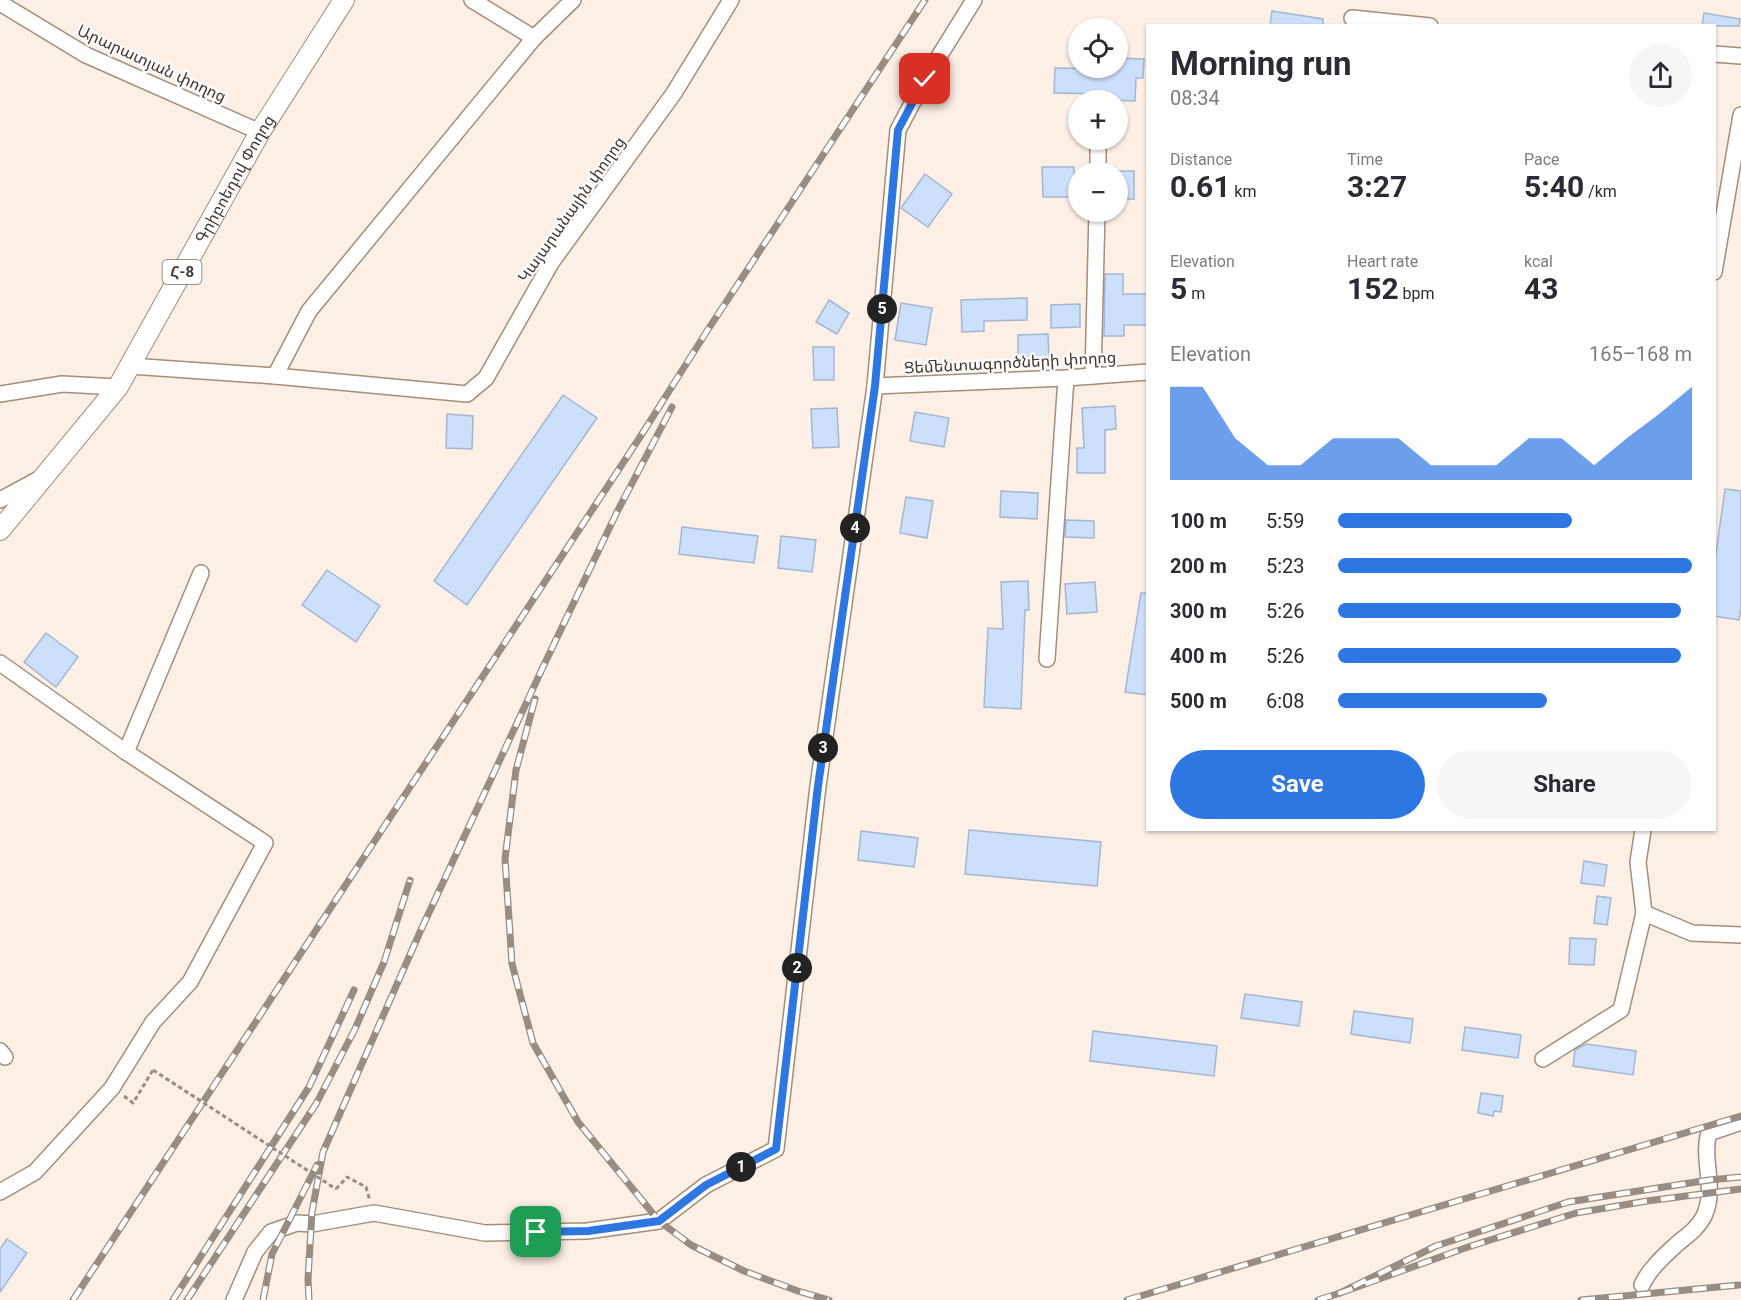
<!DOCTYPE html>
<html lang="en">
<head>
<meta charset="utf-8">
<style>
	:root { --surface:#fff; --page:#f7f7f7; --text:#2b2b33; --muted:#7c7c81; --accent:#2e77e3 }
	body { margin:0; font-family:Roboto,"Noto Sans Armenian",sans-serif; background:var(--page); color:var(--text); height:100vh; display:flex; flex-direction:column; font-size:22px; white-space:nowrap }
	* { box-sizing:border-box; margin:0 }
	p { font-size:20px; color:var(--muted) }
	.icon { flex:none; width:33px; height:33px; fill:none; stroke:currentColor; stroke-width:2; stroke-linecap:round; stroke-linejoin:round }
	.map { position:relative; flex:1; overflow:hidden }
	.sheet { position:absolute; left:1146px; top:24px; width:570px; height:807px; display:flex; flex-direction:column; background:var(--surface); border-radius:0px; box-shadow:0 2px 4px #0004 }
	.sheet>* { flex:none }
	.buttons { position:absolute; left:1068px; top:18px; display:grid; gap:12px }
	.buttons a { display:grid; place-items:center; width:60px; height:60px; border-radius:50%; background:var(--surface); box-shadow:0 2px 4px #0004; font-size:30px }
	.pin { position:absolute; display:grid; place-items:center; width:51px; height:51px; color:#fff; margin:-26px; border-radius:12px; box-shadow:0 3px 9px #0006 }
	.km { position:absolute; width:30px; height:30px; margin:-15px; border-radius:50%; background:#222; color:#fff; font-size:16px; line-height:30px; text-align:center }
	.round { display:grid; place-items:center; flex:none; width:63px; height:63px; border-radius:32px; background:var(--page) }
	.headline { display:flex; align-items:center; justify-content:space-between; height:102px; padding:0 24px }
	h1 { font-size:33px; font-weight:700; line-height:45px }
	.figures { display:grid; grid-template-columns:repeat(3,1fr); gap:9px; height:102px; padding:6px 24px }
	.figures div { display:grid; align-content:center }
	.figures b { font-size:30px; font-weight:700 }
	.figures small { font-size:16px; font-weight:400 }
	.figures p { font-size:16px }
	.chart { height:168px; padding:12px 24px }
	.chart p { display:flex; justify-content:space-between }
	.chart svg { width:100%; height:108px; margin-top:6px; fill:var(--accent); opacity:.7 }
	.primary-button { display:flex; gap:12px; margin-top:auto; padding:12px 24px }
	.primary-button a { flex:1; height:69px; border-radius:36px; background:var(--accent); color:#fff; font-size:24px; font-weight:700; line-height:69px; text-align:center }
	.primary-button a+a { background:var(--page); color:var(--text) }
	ul { padding:0 24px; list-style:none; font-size:20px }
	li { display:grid; grid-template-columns:96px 72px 1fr; align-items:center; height:45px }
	li i { height:15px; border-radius:8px; background:var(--accent) }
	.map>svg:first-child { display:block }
</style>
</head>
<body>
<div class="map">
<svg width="1741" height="1300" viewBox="0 0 1741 1300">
	<rect width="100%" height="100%" fill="#fbefe6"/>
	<!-- building -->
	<g fill="#ccdffb" stroke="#a4b6d2" stroke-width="1.5">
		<path d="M1272,11L1323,19V26H1270Z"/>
		<path d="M1704,13L1740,19L1739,26H1702Z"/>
		<path d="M1118,58L1144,59L1143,78H1136L1135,101L1111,100V94L1054,93L1055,68L1112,69V68H1118Z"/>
		<path d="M1042,167H1074L1075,197H1043Z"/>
		<rect x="1118" y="171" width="16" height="28"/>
		<path d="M925,174L952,194L928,227L901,208Z"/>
		<path d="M1105,274H1123V294H1148V325H1124V336H1104Z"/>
		<path d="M1027,298V320L984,321V331L962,332L961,300Z"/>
		<path d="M829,300L849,313L837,334L816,322Z"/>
		<path d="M901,303L932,308L926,345L895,340Z"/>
		<path d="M1080,304V327L1051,328V305Z"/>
		<path d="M1048,334L1049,359L1018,360V335Z"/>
		<path d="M813,347H834V380H814Z"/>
		<path d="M563,395L597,418L467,605L434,581Z"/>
		<path d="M1115,406L1116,429L1105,430V473H1077V448H1084L1082,408Z"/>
		<path d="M837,408L839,447L813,448L811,409Z"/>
		<path d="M915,412L949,418L944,447L910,441Z"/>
		<path d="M447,414L473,416L472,449L446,448Z"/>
		<path d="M1725,489L1741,491V608L1739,620L1714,616V568Z"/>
		<path d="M1001,491L1038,493L1037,519L1000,517Z"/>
		<path d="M906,497L933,501L927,538L900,533Z"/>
		<path d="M1066,520L1094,521V538L1065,537Z"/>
		<path d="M682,527L758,536L754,563L679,554Z"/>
		<path d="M781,536L816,540L812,572L778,568Z"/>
		<path d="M327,570L380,606L356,642L302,605Z"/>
		<path d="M1028,581L1029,610H1025L1021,709L984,707L988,628L1003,629L1001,582Z"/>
		<path d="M1095,582L1097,612L1067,614L1065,584Z"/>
		<path d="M1141,593H1148V695L1125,692Z"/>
		<path d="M46,633L78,657L56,687L24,662Z"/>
		<path d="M969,830L1101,842L1097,886L965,874Z"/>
		<path d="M861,831L918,838L914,867L858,860Z"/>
		<path d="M1584,861L1607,865L1604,886L1581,883Z"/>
		<path d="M1597,896L1611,898L1607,925L1594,923Z"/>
		<path d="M1570,938L1596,939L1594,965L1569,964Z"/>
		<path d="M1245,994L1302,1002L1299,1026L1241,1018Z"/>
		<path d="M1354,1011L1413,1019L1410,1043L1351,1034Z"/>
		<path d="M1465,1027L1521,1035L1518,1058L1462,1050Z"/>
		<path d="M1093,1031L1217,1046L1214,1076L1090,1061Z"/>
		<path d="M1586,1044L1636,1051L1633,1075L1573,1066L1575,1050Z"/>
		<path d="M1481,1093L1503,1096L1501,1112L1494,1111L1493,1116L1478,1113Z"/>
		<path d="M7,1239L27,1253L0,1292V1249Z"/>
	</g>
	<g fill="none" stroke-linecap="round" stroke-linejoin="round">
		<defs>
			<g id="minor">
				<path d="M472,0L534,38"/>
				<path d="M0,3L86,55L260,132"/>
				<path d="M1352,18L1430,26"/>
				<path d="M1714,54L1741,56"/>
				<path d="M1098,172V140"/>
				<path d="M1714,272L1741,115"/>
				<path d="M130,366L275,376L467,394L486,378L551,263L674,93L731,0"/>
				<path d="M275,376L309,311L534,38L573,0"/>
				<path d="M1093,376L1097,212"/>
				<path d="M875,386L1066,378L1148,372"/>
				<path d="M0,394L62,384L118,387"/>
				<path d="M0,500L39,479"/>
				<path d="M1047,659L1066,378"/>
				<path d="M0,663L126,752L265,843L190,982L153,1022L112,1088L35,1172L0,1192"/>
				<path d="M126,752L201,573"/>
				<path d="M1644,913L1692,933L1741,935"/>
				<path d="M0,1051L5,1057"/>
				<path d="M1543,1059L1621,1010L1644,913L1638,862L1643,830"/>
				<path d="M1642,1285C1649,1269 1665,1255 1678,1243C1688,1235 1698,1228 1704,1216C1717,1189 1701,1158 1709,1133L1741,1122"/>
				<path d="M234,1300L255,1252L271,1232L297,1223L312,1224L374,1213L485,1233L587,1231L659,1221L706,1185L776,1149L818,786L875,386L898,130L925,79L974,0"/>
			</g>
			<g id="major">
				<path id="s1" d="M0,530L118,387L260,132L344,0"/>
			</g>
		</defs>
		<!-- minor casing -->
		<use href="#minor" stroke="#a78c78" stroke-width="18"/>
		<!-- major casing -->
		<use href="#major" stroke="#a78c78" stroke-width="22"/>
		<!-- path -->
		<g stroke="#988d84" stroke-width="3" stroke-dasharray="4.5 3" stroke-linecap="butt">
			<path d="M124,1096L133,1103L153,1070"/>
			<path d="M336,1189L347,1177L366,1187L370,1201"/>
		</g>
		<!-- minor -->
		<use href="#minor" stroke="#fff" stroke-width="15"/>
		<!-- major -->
		<use href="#major" stroke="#fff" stroke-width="20"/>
		<defs>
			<g id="rail">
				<path d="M535,699L516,770L505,859L512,964L533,1043L578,1122L659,1221L691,1245L744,1271L798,1291L829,1300"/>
				<path d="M1741,1177L1709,1180L1568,1202L1436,1246L1340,1293L1468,1247L1576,1213L1647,1201L1741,1189"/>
				<path d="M73,1300L642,434L707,331L925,0"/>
				<path d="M173,1300L309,1087L354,990"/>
				<path d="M187,1300L316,1104L355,1029L384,962L410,880"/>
				<path d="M263,1300L272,1254L317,1165"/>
				<path d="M309,1300L308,1279L312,1212L323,1152L420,932L543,667L617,512L672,407"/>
				<path d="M1127,1300L1741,1116"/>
				<path d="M1318,1300L1340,1293"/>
				<path d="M1581,1300L1739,1285"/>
			</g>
		</defs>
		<!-- rail casing -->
		<use href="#rail" stroke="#988d84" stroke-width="7"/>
		<!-- rail -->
		<use href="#rail" stroke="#fefefe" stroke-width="4.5" stroke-dasharray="14" stroke-linecap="butt"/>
		<!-- path-bridge -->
		<path stroke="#988d84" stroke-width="3" stroke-dasharray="4.5 3" stroke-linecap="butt" d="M153,1070L336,1189"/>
	</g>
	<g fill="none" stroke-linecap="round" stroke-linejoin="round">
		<defs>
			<path id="route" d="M536,1232L588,1231L659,1221L706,1185L776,1149L818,786L875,386L898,130L925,79"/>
		</defs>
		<!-- route casing -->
		<use href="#route" stroke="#fff" stroke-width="12"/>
		<!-- route -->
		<use href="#route" stroke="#2e77e3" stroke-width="8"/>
	</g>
	<g text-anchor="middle" stroke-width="4.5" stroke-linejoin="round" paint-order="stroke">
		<!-- shield labels -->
		<rect fill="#fefefe" stroke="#7b736d" stroke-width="1.5" x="162.5" y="260" width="39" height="24" rx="4.5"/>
		<g font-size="15" font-weight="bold" fill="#43382f">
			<text x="182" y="277">Հ-8</text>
		</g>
		<!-- street labels -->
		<g font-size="16" fill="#43382f" stroke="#fefefe">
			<text transform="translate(152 63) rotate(25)" y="6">Արարատյան փողոց</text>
			<text dy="6" stroke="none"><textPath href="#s1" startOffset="424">Գրիբոեդով Փողոց</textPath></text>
			<text transform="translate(571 209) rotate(-55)" y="6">Կայարանային փողոց</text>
			<text transform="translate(1010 362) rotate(-3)" y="6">Ցեմենտագործների փողոց</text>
		</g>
	</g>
</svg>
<div class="buttons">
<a><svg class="icon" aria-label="locate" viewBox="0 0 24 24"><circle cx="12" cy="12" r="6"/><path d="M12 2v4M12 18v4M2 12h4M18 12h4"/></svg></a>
<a>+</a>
<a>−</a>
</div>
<div class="pin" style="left:536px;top:1232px;background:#1e9e55"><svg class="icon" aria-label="arrive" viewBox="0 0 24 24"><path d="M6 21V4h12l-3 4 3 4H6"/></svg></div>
<div class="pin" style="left:925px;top:79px;background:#d93025"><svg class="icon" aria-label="check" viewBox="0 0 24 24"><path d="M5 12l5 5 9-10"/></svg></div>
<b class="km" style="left:741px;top:1167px">1</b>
<b class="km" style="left:797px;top:968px">2</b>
<b class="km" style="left:823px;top:748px">3</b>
<b class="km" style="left:855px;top:528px">4</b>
<b class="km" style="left:882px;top:309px">5</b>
<section class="sheet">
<div class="headline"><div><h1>Morning run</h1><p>08:34</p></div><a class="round"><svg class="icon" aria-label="share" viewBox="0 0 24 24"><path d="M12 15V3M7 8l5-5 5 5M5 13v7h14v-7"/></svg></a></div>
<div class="figures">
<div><p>Distance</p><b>0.61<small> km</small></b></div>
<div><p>Time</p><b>3:27</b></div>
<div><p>Pace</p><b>5:40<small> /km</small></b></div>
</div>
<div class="figures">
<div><p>Elevation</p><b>5<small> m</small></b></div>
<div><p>Heart rate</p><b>152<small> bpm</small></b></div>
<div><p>kcal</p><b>43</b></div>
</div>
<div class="chart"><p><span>Elevation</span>165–168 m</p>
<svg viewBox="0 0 160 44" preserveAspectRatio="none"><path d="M0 44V6L10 6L20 27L30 38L40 38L50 27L60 27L70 27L80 38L90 38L100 38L110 27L120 27L130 38L140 27L150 17L160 6V44z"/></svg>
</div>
<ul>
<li><b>100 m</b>5:59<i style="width:66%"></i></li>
<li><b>200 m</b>5:23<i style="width:100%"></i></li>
<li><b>300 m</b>5:26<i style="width:97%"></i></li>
<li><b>400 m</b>5:26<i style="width:97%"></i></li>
<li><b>500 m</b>6:08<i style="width:59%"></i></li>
</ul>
<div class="primary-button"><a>Save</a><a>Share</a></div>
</section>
</div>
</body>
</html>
